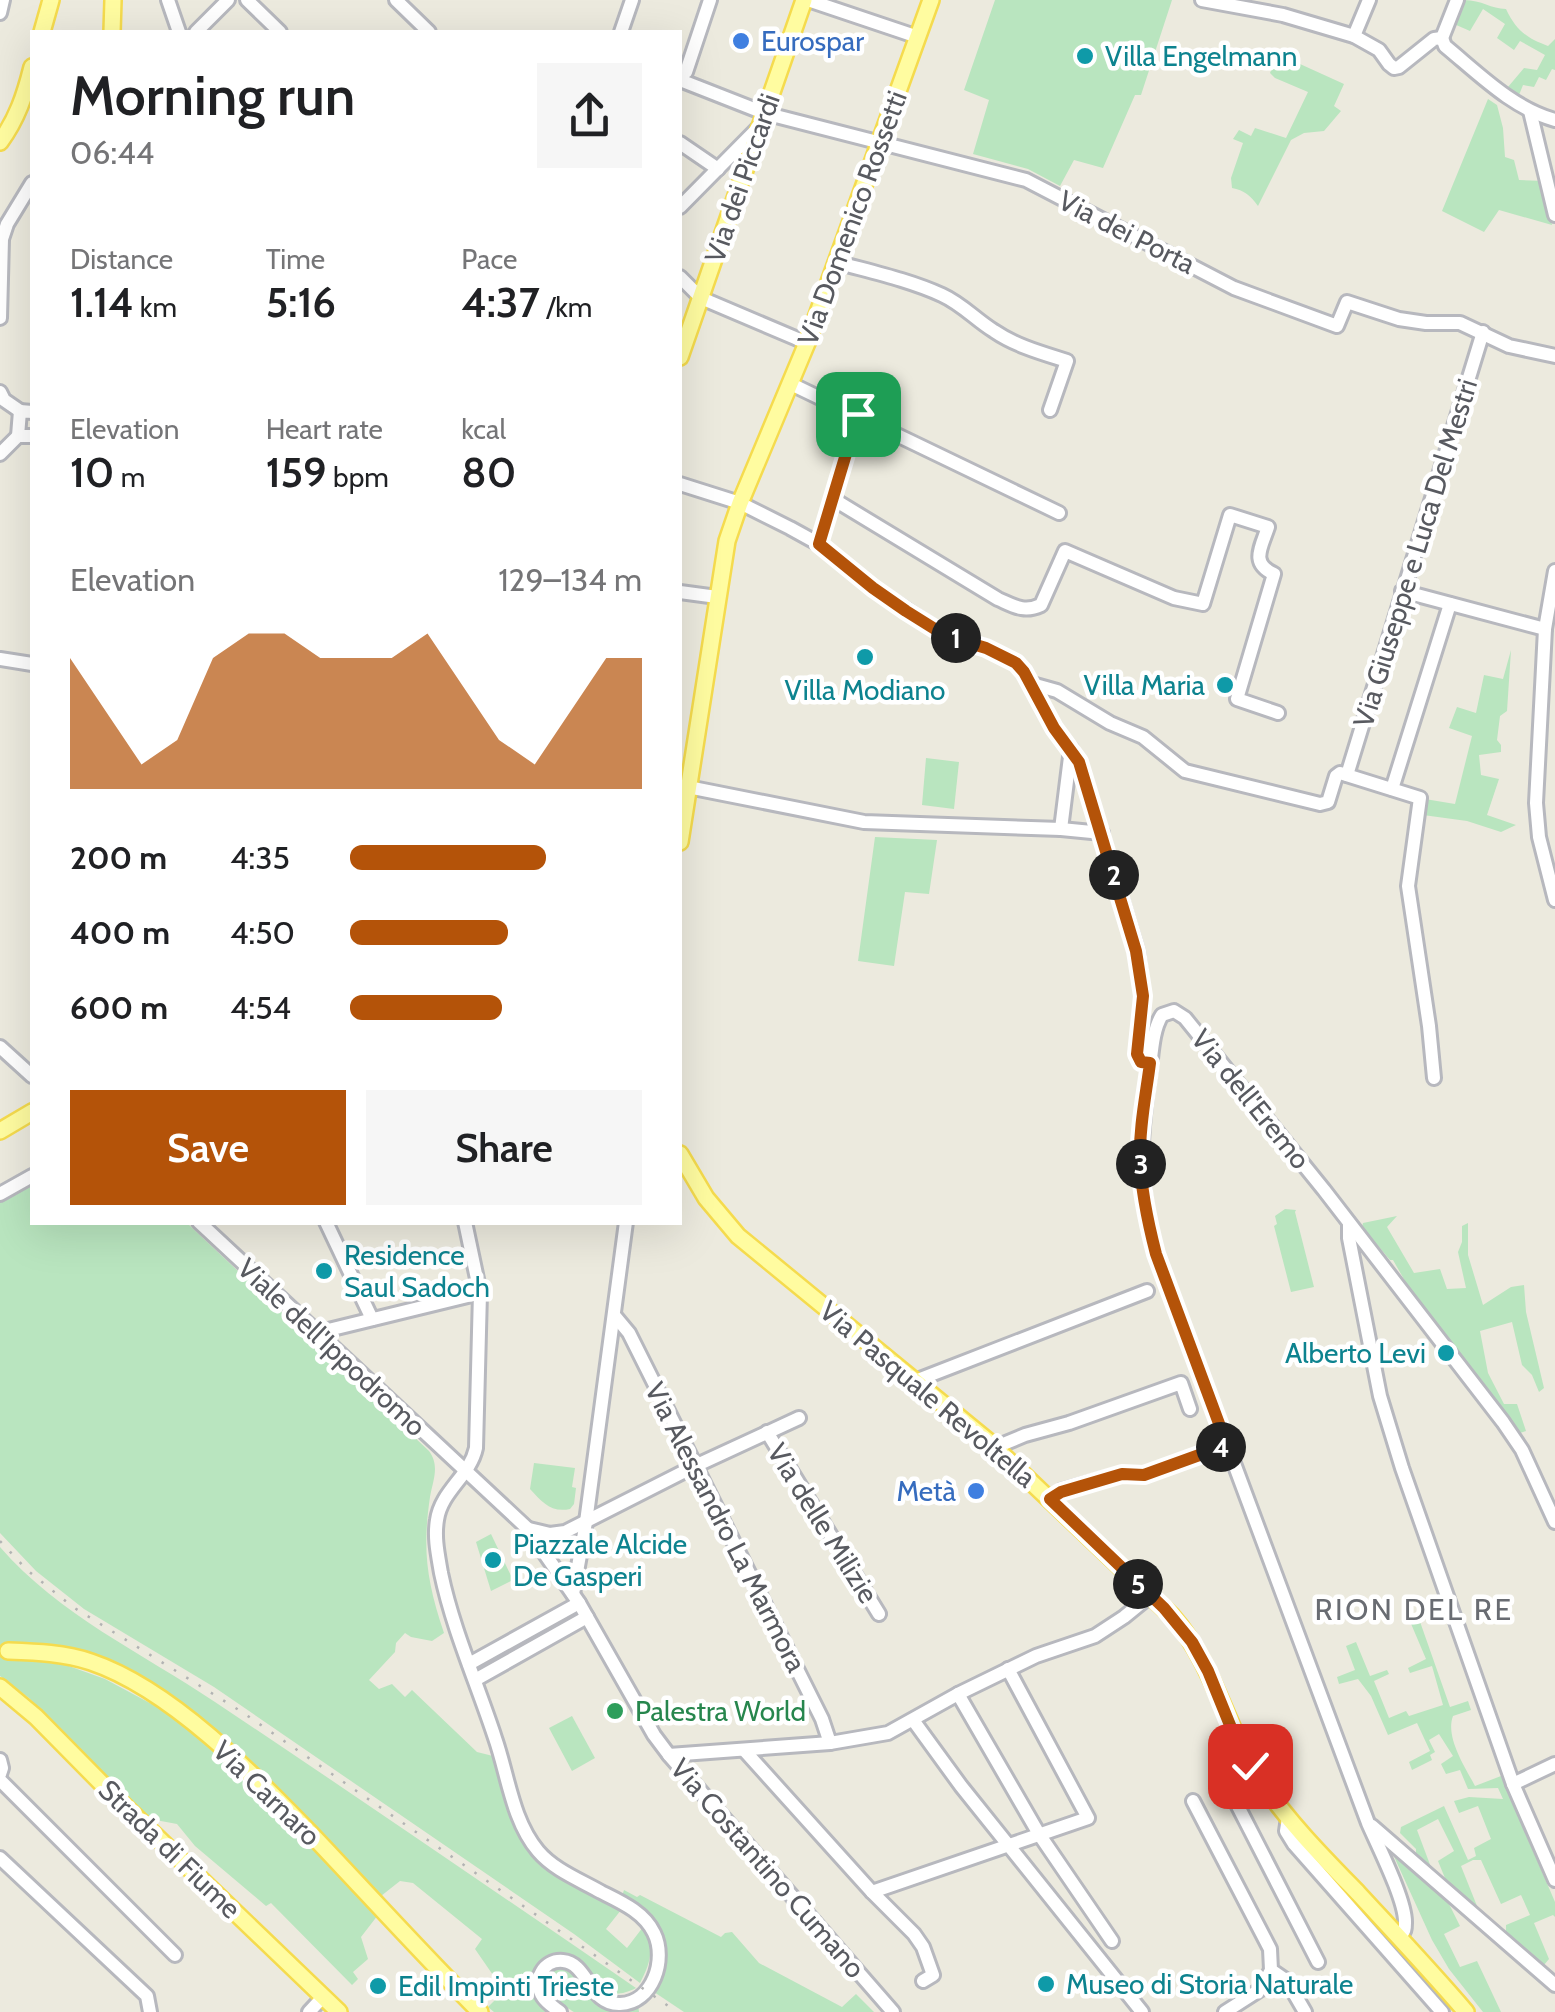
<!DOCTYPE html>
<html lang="en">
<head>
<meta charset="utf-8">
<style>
	:root { --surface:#fff; --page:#f6f6f6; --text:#202124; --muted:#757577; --accent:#b45309 }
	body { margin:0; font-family:Cabin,sans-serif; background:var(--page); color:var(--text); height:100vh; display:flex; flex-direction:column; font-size:38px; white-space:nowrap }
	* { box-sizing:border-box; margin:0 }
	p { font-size:32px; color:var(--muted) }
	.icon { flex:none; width:55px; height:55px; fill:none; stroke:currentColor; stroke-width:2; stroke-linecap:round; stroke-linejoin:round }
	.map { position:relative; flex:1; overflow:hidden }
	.sheet { position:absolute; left:30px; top:30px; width:652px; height:1195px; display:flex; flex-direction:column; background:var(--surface); border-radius:0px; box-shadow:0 10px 40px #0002 }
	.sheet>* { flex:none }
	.pin { position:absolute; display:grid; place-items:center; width:85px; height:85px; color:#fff; margin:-42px; border-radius:20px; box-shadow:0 5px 15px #0006 }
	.km { position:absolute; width:50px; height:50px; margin:-25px; border-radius:50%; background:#222; color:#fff; font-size:28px; line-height:50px; text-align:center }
	.round { display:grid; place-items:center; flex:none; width:105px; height:105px; border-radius:0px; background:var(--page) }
	.overview { display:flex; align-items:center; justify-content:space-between; height:170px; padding:0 40px }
	h1 { font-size:55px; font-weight:600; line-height:75px }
	.metrics { display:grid; grid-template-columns:repeat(3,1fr); gap:15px; height:170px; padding:10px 40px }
	.metrics div { display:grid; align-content:center }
	.metrics b { font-size:42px; font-weight:600 }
	.metrics small { font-size:28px; font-weight:400 }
	.metrics p { font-size:28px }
	.chart { height:280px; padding:20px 40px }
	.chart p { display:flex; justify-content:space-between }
	.chart svg { width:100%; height:180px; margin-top:10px; fill:var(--accent); opacity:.7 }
	.button { display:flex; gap:20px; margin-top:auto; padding:20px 40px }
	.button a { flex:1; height:115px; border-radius:0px; background:var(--accent); color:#fff; font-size:40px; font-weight:600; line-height:115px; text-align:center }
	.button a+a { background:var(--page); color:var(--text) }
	ul { padding:0 40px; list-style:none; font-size:32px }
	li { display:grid; grid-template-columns:160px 120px 1fr; align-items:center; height:75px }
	li i { height:25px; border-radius:12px; background:var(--accent) }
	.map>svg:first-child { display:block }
</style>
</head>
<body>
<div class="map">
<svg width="1555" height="2012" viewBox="0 0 1555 2012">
	<rect width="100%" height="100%" fill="#eceade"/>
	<!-- green -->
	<g fill="#b9e5bf">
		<path d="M995,0H1172L1141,95H1135L1103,168L1074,160L1060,186L1028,169L973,154L989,100L964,90Z"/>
		<path d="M1464,0C1482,0 1491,9 1506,9C1516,30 1526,38 1548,46L1555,39V70L1552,69L1546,80L1539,77L1534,87L1523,85L1519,95L1508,87L1524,68L1537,70L1545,55L1520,41L1514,50L1497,38L1505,24L1483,9L1470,31L1454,24Z"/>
		<path d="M1278,54L1344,84L1334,106L1341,111L1324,131L1304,133L1291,140L1258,206C1251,196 1244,190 1232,188L1231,178L1243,143L1233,139L1239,130L1251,136L1255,128L1286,138L1308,92L1275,78L1270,73Z"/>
		<path d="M1488,99L1497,105L1503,128L1505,157L1514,160L1519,180L1543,181L1552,225L1499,210L1484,232L1442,211Z"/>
		<path d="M1511,650L1507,711L1500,716L1497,740L1501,745V752L1479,755L1481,775L1499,779L1487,815L1516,825L1501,832L1467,821L1423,815L1425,799L1455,804L1472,736L1449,728L1457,707L1476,713L1484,675L1503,679Z"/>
		<path d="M926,758L959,762L954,809L922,805Z"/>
		<path d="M875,837L937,840L929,894L905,892L894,966L858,961Z"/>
		<path d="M32,1183V1222L187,1223L429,1451C440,1466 433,1480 430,1497C422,1551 427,1582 444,1633L432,1641L411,1637L405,1633L396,1643L395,1652L369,1680L379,1689L392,1684L405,1697L412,1690L477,1752L493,1756L507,1800L552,1871L621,1910L606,1929L627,1948L643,1927C655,1948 651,1962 640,1983L574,1934L214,1687L84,1609L36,1571L0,1533V1200Z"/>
		<path d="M1285,1209L1296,1210L1295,1212L1314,1287L1291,1292L1274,1226L1277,1224L1275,1216Z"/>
		<path d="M1397,1216L1387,1227L1414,1273L1440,1269L1447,1289L1466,1288L1458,1252L1462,1242V1226L1468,1223V1255L1483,1305L1511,1287L1524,1285L1526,1312L1544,1388L1539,1392L1532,1375L1522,1365L1512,1322L1480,1331L1488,1373L1504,1404H1517L1526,1431L1517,1434L1413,1295L1393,1260H1390L1362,1227L1363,1223Z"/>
		<path d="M534,1463L575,1468L572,1487L576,1488L574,1504L570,1509C551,1513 542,1502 530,1489Z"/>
		<path d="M491,1534L513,1580L491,1591L476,1542Z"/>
		<path d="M0,1547C59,1615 142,1653 215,1702C356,1796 496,1892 636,1988C589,2012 600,1952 559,1954C539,1954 526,1976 533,1994C536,2002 543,2007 549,2012H494L488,2007L504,1991L475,1949L482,1939L413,1883L400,1881L381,1896C302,1814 219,1712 115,1663C81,1648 45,1646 9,1642V1658L66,1665L105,1679L161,1709L209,1742L378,1915L361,1937L368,1959L353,1972L358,1979L352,1985L271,1903L266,1906L195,1846L177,1824L150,1819L29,1698L0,1676Z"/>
		<path d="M1418,1616L1450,1707L1468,1701L1471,1710L1453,1716C1445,1737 1465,1767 1475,1786L1501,1776L1555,1902V1917L1553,1915L1534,1923L1549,1959L1544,1965L1506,1934V1925L1530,1915L1521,1895L1501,1904L1481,1860H1473L1461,1866L1479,1911L1447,1883L1438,1861L1454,1851L1438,1819L1417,1830L1432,1870L1416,1856V1849L1400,1833L1401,1827L1444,1806L1468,1860L1476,1856L1474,1848L1491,1839L1478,1806L1459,1813L1454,1801L1469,1797L1503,1799L1498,1788L1468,1789L1460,1770L1446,1774L1441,1764L1453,1756L1439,1734L1429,1740L1435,1752L1430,1755L1432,1760L1412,1770L1409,1762L1430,1751L1417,1723L1388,1735L1371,1696L1358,1679L1339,1684L1337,1677L1355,1670L1346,1646L1356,1642L1370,1676L1387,1670L1389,1674L1374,1681L1389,1718L1406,1711L1409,1716L1443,1705L1432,1666L1410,1673L1408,1668L1426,1659L1409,1619Z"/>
		<path d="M572,1716L595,1758L572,1771L549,1728Z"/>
		<path d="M1392,1852L1448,1902L1460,1926L1444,1934L1460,1967L1477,1961L1501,2012H1483L1449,1969L1432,1940Z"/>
		<path d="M624,1890L637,1897L640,1895L721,1937L725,1933L732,1932L759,1963L842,2007L856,1994L874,2012H684L654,1992C677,1942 664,1926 622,1896Z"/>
		<path d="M561,1968C594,1977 585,2012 638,2005L639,2012H574C557,2001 528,1980 561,1968Z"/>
	</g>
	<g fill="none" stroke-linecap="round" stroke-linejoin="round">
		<defs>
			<g id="minor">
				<path d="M168,0L179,32"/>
				<path d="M247,0L280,32"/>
				<path d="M396,0L429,32"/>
				<path d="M808,0L918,37"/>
				<path d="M1202,0L1283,15L1354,36L1379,50L1389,64L1394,68L1399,67L1434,39L1442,38"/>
				<path d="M0,13L3,0"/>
				<path d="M196,32L228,0"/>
				<path d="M621,32L632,0"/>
				<path d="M1354,36L1369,0"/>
				<path d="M1442,38L1445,46C1479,74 1512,108 1555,120"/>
				<path d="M1442,38L1457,0"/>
				<path d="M686,72L710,0"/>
				<path d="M680,80L764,113L1026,180L1234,288L1337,326L1347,302L1399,319L1426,323H1460L1509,346L1555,356"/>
				<path d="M1530,111L1555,215"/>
				<path d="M680,143L718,169"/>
				<path d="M680,207L758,128"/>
				<path d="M836,262C872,272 909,280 942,295C962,304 976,320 994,331C1016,346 1042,353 1067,361L1050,410"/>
				<path d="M680,277L701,298L807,343"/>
				<path d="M0,318L2,239L7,224L32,183"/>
				<path d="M791,384L1059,513"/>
				<path d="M0,392L4,400L20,411"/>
				<path d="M32,412L20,411L18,436H32"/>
				<path d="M0,454L18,436"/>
				<path d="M680,484L740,503L790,528L819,544L873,588L946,636L987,648L1016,663L1024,672L1054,728L1079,762L1137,951L1143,997L1137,1054L1141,1061L1150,1063"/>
				<path d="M833,499L998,599C1014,606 1024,613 1041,605L1065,551L1174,598L1203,604L1230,515L1268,527C1261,548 1250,563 1274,574L1237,699L1278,713"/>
				<path d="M819,544L858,414"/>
				<path d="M1555,571L1545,629L1536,803L1539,837L1555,900"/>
				<path d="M1402,591L1545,629"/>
				<path d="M680,592L717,597"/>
				<path d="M0,659L32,664"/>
				<path d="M1032,684L1057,691L1110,723L1143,737L1185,771L1320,804L1328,802L1336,776L1340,773L1420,798L1408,886L1429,1026L1434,1078"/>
				<path d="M1347,775L1483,332"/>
				<path d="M688,787L864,822L1061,829L1102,833"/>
				<path d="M1392,789L1450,604"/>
				<path d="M1061,829L1071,749"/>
				<path d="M0,1047L32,1076"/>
				<path d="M0,1194L32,1176"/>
				<path d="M199,1222L527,1528L579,1603L654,1735L669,1755L893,2012"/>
				<path d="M326,1222L372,1319"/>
				<path d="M465,1222L480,1293L476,1448C470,1476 441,1491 437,1520C434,1538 438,1555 441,1573C453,1630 477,1683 495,1738C508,1775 512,1820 538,1851C554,1870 580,1880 601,1892C621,1902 644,1912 654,1933C667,1959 653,2003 620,2004C589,2005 588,1963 563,1961C543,1959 532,1981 543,1997C547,2003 555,2008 560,2012"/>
				<path d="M1349,1223V1238L1380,1396L1402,1468L1513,1784L1555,1880"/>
				<path d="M614,1315L629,1333L822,1719L830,1743"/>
				<path d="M316,1333L480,1293"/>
				<path d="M915,1381L1147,1291"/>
				<path d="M767,1432L879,1614"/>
				<path d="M996,1447L1025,1435L1069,1423L1181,1383L1190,1409"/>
				<path d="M1050,1499L1061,1491L1122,1474L1143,1475L1227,1445"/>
				<path d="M529,1529L550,1534L565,1532L695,1466L799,1418"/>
				<path d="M573,1594L586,1522L626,1222"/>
				<path d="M469,1664L579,1603"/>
				<path d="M475,1680L587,1617"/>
				<path d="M958,1694L1039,1834L1112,1941"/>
				<path d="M913,1720L961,1786L1142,2012"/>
				<path d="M744,1750L872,1892L914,1934L923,1947L933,1975L923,1981"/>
				<path d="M669,1755L830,1743L888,1733L958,1694L1036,1656L1095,1636L1124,1617L1151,1595"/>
				<path d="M0,1760L2,1768L0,1774"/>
				<path d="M1251,1766L1224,1779L1318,1962"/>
				<path d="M0,1780L175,1955"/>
				<path d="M1513,1784L1555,1764"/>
				<path d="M1193,1801L1270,1949L1271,1970L1287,1981L1305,2012"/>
				<path d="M1288,1818L1286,1831L1294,1844L1442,2012"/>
				<path d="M1372,1826L1555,1985"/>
				<path d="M0,1858L147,1996L150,2012"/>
				<path d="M872,1892L1088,1818L1008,1669"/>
				<path d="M1399,1938C1404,1931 1405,1932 1405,1923C1406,1901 1378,1846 1368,1823L1156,1254C1137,1184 1139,1139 1150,1068C1152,1051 1153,1029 1162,1015L1174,1011L1185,1018L1324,1190L1503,1422L1522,1450L1555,1522"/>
				<path d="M309,2012L323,1997"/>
				<path d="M1225,2012L1261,1989L1271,1970"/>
			</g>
			<g id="major">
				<path d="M42,32L51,0"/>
				<path d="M112,32L113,0"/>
				<path d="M0,142C17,119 25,95 32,67"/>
				<path d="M680,357L804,0"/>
				<path d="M680,842L727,541L740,503L807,343L931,0"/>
				<path d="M0,1131L32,1112"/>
				<path d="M680,1154L706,1198L738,1236L988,1441L1172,1616C1215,1665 1226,1730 1262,1783C1290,1824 1324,1858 1358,1893C1394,1932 1431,1971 1466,2012"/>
				<path d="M8,1651C36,1652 65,1653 91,1662C171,1689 254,1775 312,1835C368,1894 423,1955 480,2012"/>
				<path d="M0,1687L36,1717L110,1792L339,2012"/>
			</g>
		</defs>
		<!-- minor casing -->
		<use href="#minor" stroke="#b7b8be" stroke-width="18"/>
		<!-- major casing -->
		<use href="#major" stroke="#f5db4e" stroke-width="20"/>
		<!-- minor -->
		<use href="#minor" stroke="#fff" stroke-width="12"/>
		<!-- major -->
		<use href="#major" stroke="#fffca0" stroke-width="15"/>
		<!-- rail -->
		<path stroke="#b2b3b3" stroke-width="2.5" stroke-dasharray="2.5 12" stroke-linecap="butt" d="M0,1541L27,1570L73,1607L242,1712L677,2012"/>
	</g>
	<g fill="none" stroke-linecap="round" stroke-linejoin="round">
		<defs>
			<path id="route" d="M858,414L819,544L873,588L906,611L946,636L986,648L1016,663L1024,672L1054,728L1079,762L1136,951L1143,996L1137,1054L1141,1062L1150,1063C1146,1095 1139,1127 1140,1159C1141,1192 1148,1223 1156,1254L1227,1445L1144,1475L1122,1474L1061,1492L1050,1499L1164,1608L1192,1642L1208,1671L1232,1730L1250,1766"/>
		</defs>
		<!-- route casing -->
		<use href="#route" stroke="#fff" stroke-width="20"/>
		<!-- route -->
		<use href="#route" stroke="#b45309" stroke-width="12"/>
	</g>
	<!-- markers -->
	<g fill="#3f7fe0" stroke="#fff" stroke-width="4">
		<circle cx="741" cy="41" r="10"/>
		<circle cx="976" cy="1491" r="10"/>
	</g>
	<g fill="#0f9aa8" stroke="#fff" stroke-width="4">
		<circle cx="1085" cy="56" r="10"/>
		<circle cx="865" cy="657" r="10"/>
		<circle cx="1225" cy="685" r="10"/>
		<circle cx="324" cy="1271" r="10"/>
		<circle cx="1446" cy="1353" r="10"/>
		<circle cx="493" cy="1560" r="10"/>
		<circle cx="1046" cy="1984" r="10"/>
		<circle cx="378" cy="1986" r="10"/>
	</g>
	<circle fill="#2e9e5b" stroke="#fff" stroke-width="4" cx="615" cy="1711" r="10"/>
	<g text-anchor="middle" stroke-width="9" stroke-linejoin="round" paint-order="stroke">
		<!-- shop labels -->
		<g font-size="28" fill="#366cbe" stroke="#fff" text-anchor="start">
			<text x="761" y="51">Eurospar</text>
			<text x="956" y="1501" text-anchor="end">Metà</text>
		</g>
		<!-- culture labels -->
		<g font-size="28" fill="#0d838f" stroke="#fff" text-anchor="start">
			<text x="1105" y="66">Villa Engelmann</text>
			<text x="1205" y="695" text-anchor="end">Villa Maria</text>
			<text x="865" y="700" text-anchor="middle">Villa Modiano</text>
			<text x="344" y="1265">Residence<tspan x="344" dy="32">Saul Sadoch</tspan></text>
			<text x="1426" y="1363" text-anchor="end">Alberto Levi</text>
			<text x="513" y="1554">Piazzale Alcide<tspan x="513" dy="32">De Gasperi</tspan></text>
			<text x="1066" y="1994">Museo di Storia Naturale</text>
			<text x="398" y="1996">Edil Impinti Trieste</text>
		</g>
		<!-- street labels -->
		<g font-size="28" fill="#585a60" stroke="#fff">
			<text transform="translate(742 178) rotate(-71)" y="10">Via dei Piccardi</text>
			<text transform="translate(852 218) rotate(-70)" y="10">Via Domenico Rossetti</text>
			<text transform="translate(1127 232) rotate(27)" y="10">Via dei Porta</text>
			<text transform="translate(1415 553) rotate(-73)" y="10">Via Giuseppe e Luca Del Mestri</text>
			<text transform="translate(1251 1099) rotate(51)" y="10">Via dell'Eremo</text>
			<text transform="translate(332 1347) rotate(43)" y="10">Viale dell'Ippodromo</text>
			<text transform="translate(928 1394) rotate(40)" y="10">Via Pasquale Revoltella</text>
			<text transform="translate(823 1523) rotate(58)" y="10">Via delle Milizie</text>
			<text transform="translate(726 1527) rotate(63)" y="10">Via Alessandro La Marmora</text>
			<text transform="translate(267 1793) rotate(44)" y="10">Via Carnaro</text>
			<text transform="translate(170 1849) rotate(44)" y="10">Strada di Fiume</text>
			<text transform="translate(768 1868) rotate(49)" y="10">Via Costantino Cumano</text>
		</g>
		<!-- leisure labels -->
		<g font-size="28" fill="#27864d" stroke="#fff" text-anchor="start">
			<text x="635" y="1721">Palestra World</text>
		</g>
		<!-- neighbourhood labels -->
		<g font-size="30" letter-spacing="2.5" fill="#696c72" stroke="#fff">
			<text x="1414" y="1620">RION DEL RE</text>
		</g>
	</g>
</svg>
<div class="pin" style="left:858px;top:414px;background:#1e9e55"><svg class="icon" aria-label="arrive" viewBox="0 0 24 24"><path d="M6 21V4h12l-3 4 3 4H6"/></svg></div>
<div class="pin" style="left:1250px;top:1766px;background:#d93025"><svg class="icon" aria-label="check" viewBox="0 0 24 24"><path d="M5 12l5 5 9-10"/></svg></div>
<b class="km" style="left:956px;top:638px">1</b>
<b class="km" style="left:1114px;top:875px">2</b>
<b class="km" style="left:1141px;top:1164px">3</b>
<b class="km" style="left:1221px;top:1447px">4</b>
<b class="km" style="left:1138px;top:1584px">5</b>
<section class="sheet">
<div class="overview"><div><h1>Morning run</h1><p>06:44</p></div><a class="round"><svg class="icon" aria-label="share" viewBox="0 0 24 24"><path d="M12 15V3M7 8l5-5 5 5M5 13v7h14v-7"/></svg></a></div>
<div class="metrics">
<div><p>Distance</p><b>1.14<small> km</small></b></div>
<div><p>Time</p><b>5:16</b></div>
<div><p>Pace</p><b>4:37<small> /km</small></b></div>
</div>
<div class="metrics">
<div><p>Elevation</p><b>10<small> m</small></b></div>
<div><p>Heart rate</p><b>159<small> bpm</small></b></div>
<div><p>kcal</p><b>80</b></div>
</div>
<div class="chart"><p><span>Elevation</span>129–134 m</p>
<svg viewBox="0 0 160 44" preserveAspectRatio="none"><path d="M0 44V12L10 25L20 38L30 32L40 12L50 6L60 6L70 12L80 12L90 12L100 6L110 19L120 32L130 38L140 25L150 12L160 12V44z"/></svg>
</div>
<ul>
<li><b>200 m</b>4:35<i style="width:67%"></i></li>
<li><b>400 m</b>4:50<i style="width:54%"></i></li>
<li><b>600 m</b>4:54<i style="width:52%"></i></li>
</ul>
<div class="button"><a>Save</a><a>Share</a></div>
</section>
</div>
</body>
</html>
